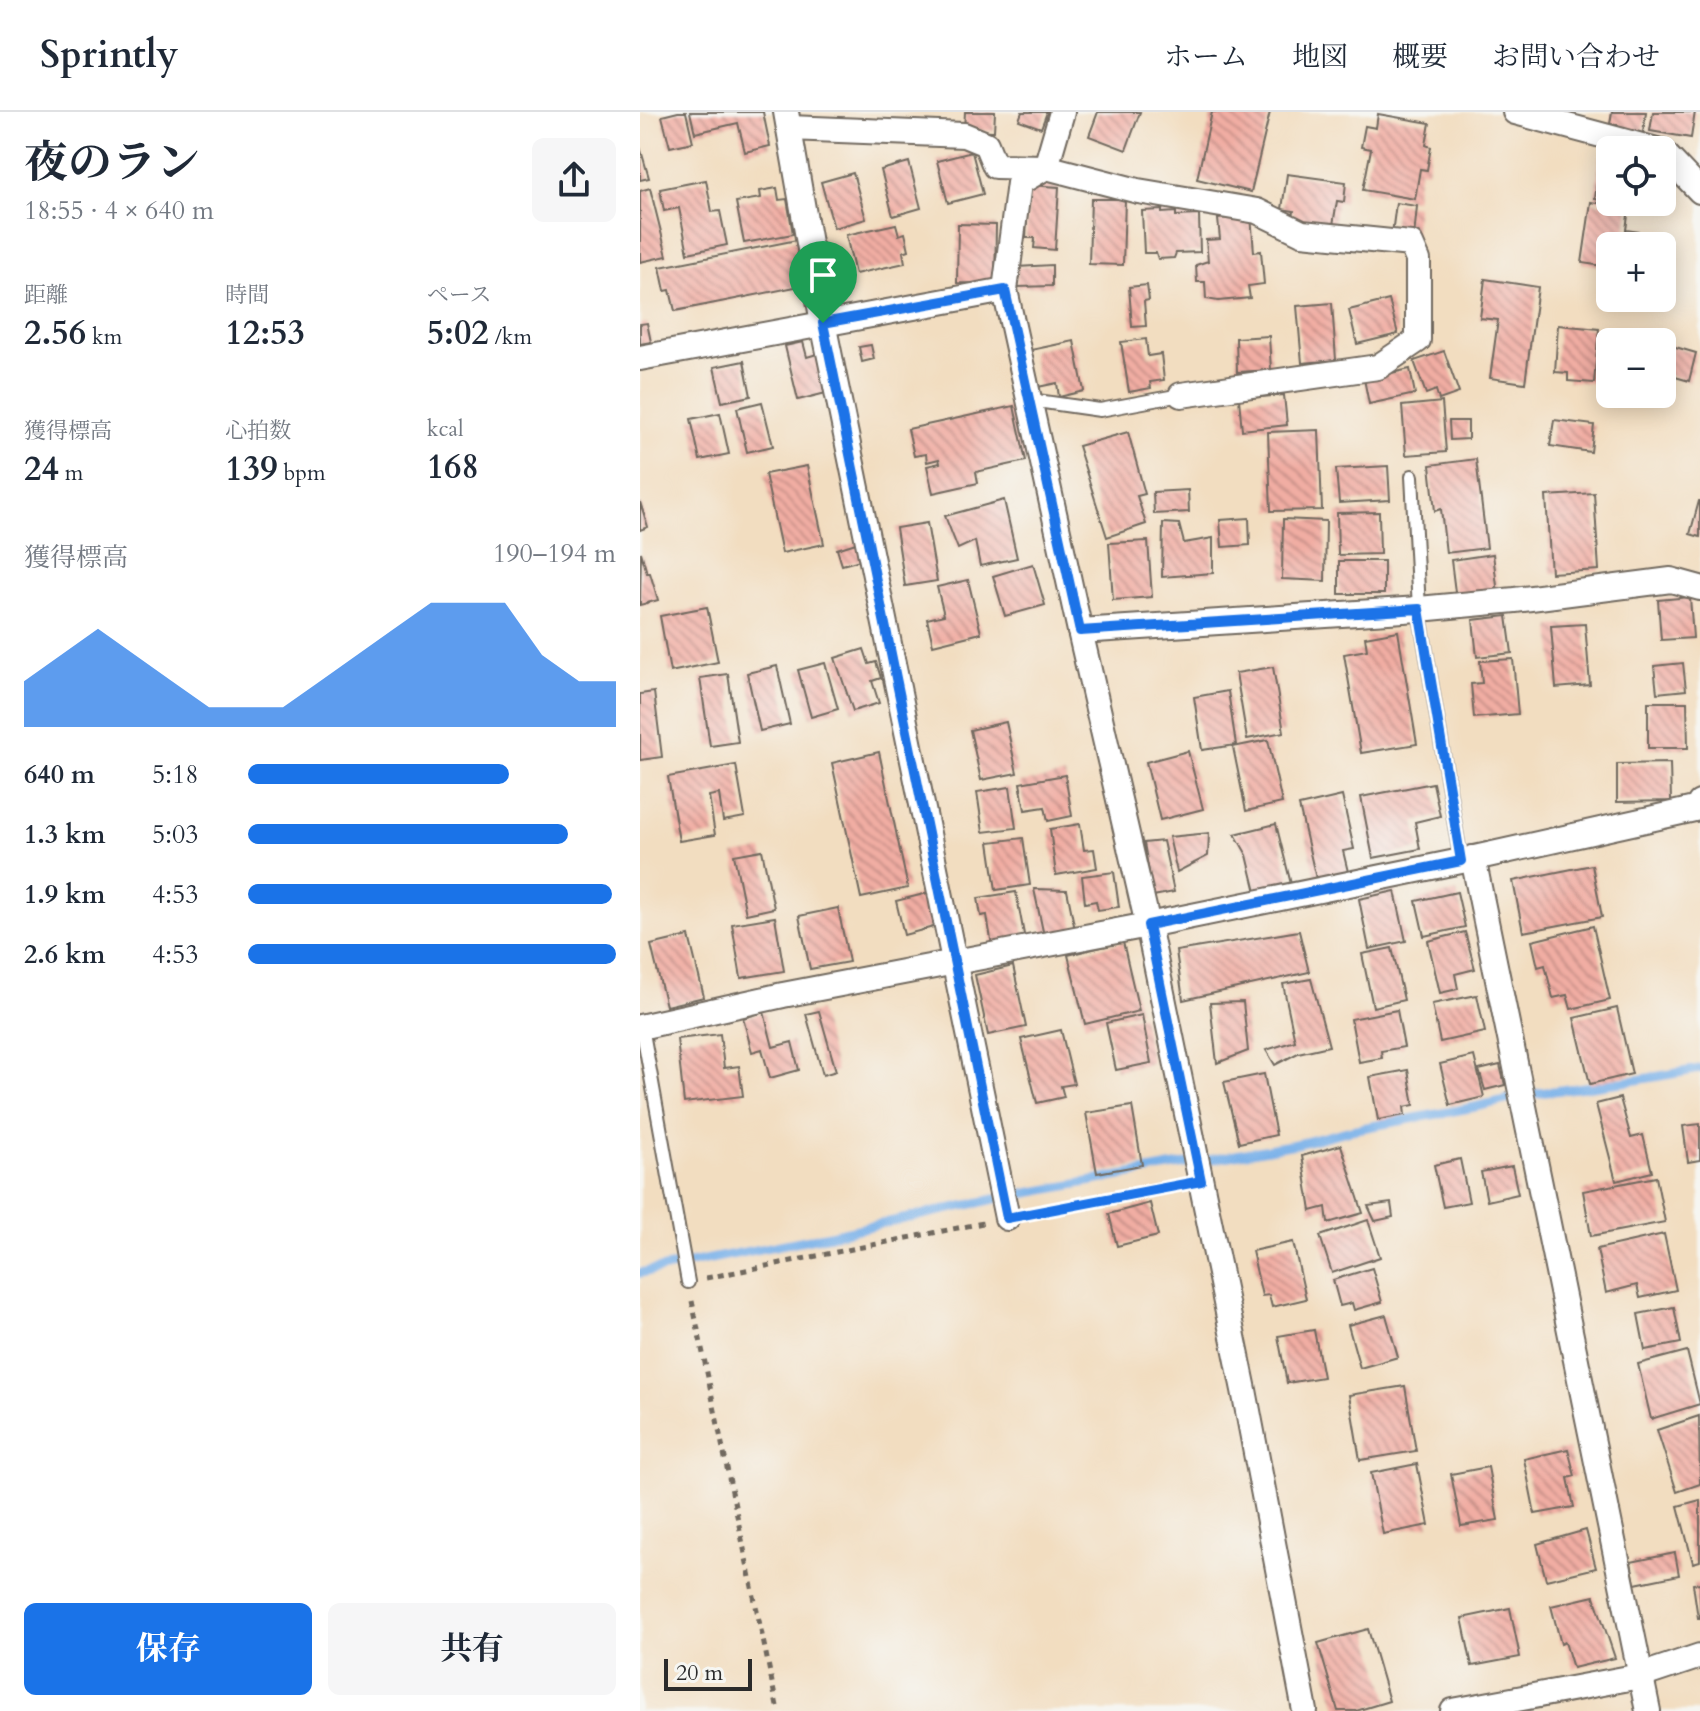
<!DOCTYPE html>
<html lang="ja">
<head>
<meta charset="utf-8">
<style>
	:root { --surface:#fff; --page:#f6f6f7; --text:#1f2937; --muted:#747a83; --line:#e0e1e3; --accent:#1a73e8 }
	body { margin:0; font-family:Cardo,"Noto Serif JP",serif; background:var(--page); color:var(--text); height:100vh; display:flex; flex-direction:column; font-size:30px; white-space:nowrap }
	* { box-sizing:border-box; margin:0 }
	p { font-size:26px; color:var(--muted) }
	.icon { flex:none; width:44px; height:44px; fill:none; stroke:currentColor; stroke-width:2; stroke-linecap:round; stroke-linejoin:round }
	.map { position:relative; flex:1; overflow:hidden }
	.side { display:flex; flex-direction:column; background:var(--surface); width:640px }
	.side>* { flex:none }
	.controls { position:absolute; left:956px; top:24px; display:grid; gap:16px }
	.controls a { display:grid; place-items:center; width:80px; height:80px; border-radius:12px; background:var(--surface); box-shadow:0 4px 20px #0003; font-size:40px }
	.scale { position:absolute; left:24px; bottom:20px; width:88px; box-sizing:border-box; padding-left:8px; border:4px solid #2b2b2b; border-top:0; font-size:22px; line-height:28px; white-space:nowrap; color:#2b2b2b; -webkit-text-stroke:6px #f6f6f2; paint-order:stroke }
	.pin { position:absolute; display:grid; place-items:center; width:68px; height:68px; color:#fff; margin:-82px -34px; border-radius:50% 50% 50% 0; rotate:-45deg; box-shadow:0 0 8px #0007 }
	.pin .icon { rotate:45deg }
	.round { display:grid; place-items:center; flex:none; width:84px; height:84px; border-radius:12px; background:var(--page) }
	.overview { display:flex; align-items:center; justify-content:space-between; height:136px; padding:0 24px }
	h1 { font-size:44px; font-weight:700; line-height:60px }
	.figures { display:grid; grid-template-columns:repeat(3,1fr); gap:12px; height:136px; padding:8px 24px }
	.figures div { display:grid; align-content:center }
	.figures b { font-size:34px; font-weight:700 }
	.figures small { font-size:22px; font-weight:400 }
	.figures p { font-size:22px }
	.chart { height:224px; padding:16px 24px }
	.chart p { display:flex; justify-content:space-between }
	.chart svg { width:100%; height:144px; margin-top:8px; fill:var(--accent); opacity:.7 }
	.button { display:flex; gap:16px; margin-top:auto; padding:16px 24px }
	.button a { flex:1; height:92px; border-radius:12px; background:var(--accent); color:#fff; font-size:32px; font-weight:700; line-height:92px; text-align:center }
	.button a+a { background:var(--page); color:var(--text) }
	ul { padding:0 24px; list-style:none; font-size:26px }
	li { display:grid; grid-template-columns:128px 96px 1fr; align-items:center; height:60px }
	li i { height:20px; border-radius:10px; background:var(--accent) }
	header { display:flex; align-items:center; gap:48px; box-sizing:border-box; height:112px; padding:0 40px; background:var(--surface); border-bottom:2px solid var(--line) }
	header strong { font-size:38px }
	nav { display:flex; gap:44px; margin-inline-start:auto; font-size:28px }
	main { display:flex; flex:1; min-height:0 }
	.map>svg:first-child { display:block }
</style>
</head>
<body>
<header>
<strong>Sprintly</strong>
<nav><a>ホーム</a><a>地図</a><a>概要</a><a>お問い合わせ</a></nav>
</header>
<main>
<section class="side">
<div class="overview"><div><h1>夜のラン</h1><p>18:55 · 4 × 640 m</p></div><a class="round"><svg class="icon" aria-label="share" viewBox="0 0 24 24"><path d="M12 15V3M7 8l5-5 5 5M5 13v7h14v-7"/></svg></a></div>
<div class="figures">
<div><p>距離</p><b>2.56<small> km</small></b></div>
<div><p>時間</p><b>12:53</b></div>
<div><p>ペース</p><b>5:02<small> /km</small></b></div>
</div>
<div class="figures">
<div><p>獲得標高</p><b>24<small> m</small></b></div>
<div><p>心拍数</p><b>139<small> bpm</small></b></div>
<div><p>kcal</p><b>168</b></div>
</div>
<div class="chart"><p><span>獲得標高</span>190–194 m</p>
<svg viewBox="0 0 160 44" preserveAspectRatio="none"><path d="M0 44V30L10 22L20 14L30 22L40 30L50 38L60 38L70 38L80 30L90 22L100 14L110 6L120 6L130 6L140 22L150 30L160 30V44z"/></svg>
</div>
<ul>
<li><b>640 m</b>5:18<i style="width:71%"></i></li>
<li><b>1.3 km</b>5:03<i style="width:87%"></i></li>
<li><b>1.9 km</b>4:53<i style="width:99%"></i></li>
<li><b>2.6 km</b>4:53<i style="width:100%"></i></li>
</ul>
<div class="button"><a>保存</a><a>共有</a></div>
</section>
<div class="map">
<svg width="1060" height="1599" viewBox="0 0 1060 1599">
	<defs>
		<pattern id="building-back-hatch" width="6" height="6" patternUnits="userSpaceOnUse" patternTransform="scale(2)"><rect width="6" height="6" fill="#f1ada3"/><path d="M-1 5l2 2M0 0l6 6M5-1l2 2" fill="none" stroke="#c38d85"/></pattern>
	</defs>
	<rect width="100%" height="100%" fill="#f6f6f2"/>
	<filter id="ink" filterUnits="userSpaceOnUse"><feTurbulence type="fractalNoise" baseFrequency=".0125" numOctaves="2"/><feDisplacementMap in="SourceGraphic" scale="16" xChannelSelector="R" yChannelSelector="G"/><feConvolveMatrix kernelMatrix="1 2 1 2 8 2 1 2 1" color-interpolation-filters="sRGB"/></filter>
	<filter id="wash" filterUnits="userSpaceOnUse"><feTurbulence type="fractalNoise" baseFrequency=".006" numOctaves="4" result="noise"/><feDisplacementMap in="SourceGraphic" scale="32" xChannelSelector="R" yChannelSelector="G"/><feGaussianBlur stdDeviation="1.8" result="paint"/><feColorMatrix in="noise" values="0 0 0 0 0 0 0 0 0 0 0 0 0 0 0 0 0 1.4 0 .05"/><feComposite in="paint" operator="in"/></filter>
	<g filter="url(#wash)">
		<rect width="100%" height="100%" fill="#f2ddc0"/>
		<g fill="none" stroke-linecap="round" stroke-linejoin="round">
			<!-- stream -->
			<path stroke="#79b1e9" stroke-width="9" d="M0,1161L190,1123L355,1087L661,1031L711,1018L835,995L891,982L997,968L1060,957"/>
		</g>
		<g id="blocks">
			<!-- building -->
			<g fill="url(#building-back-hatch)">
				<path d="M38,0H46L53,30L30,35L22,4Z"/>
				<path d="M50,0H123L130,34L105,40L98,11L55,21Z"/>
				<path d="M325,0H355L354,19L324,18Z"/>
				<path d="M382,0H407L401,16L379,8Z"/>
				<path d="M458,0H500L486,38L449,24Z"/>
				<path d="M572,0H630L611,80L557,67Z"/>
				<path d="M972,0H1006L1002,27L977,23L978,13L970,12Z"/>
				<path d="M1013,0H1055L1051,26L1010,19Z"/>
				<path d="M738,2L790,11L786,33L791,35L787,58L780,57L775,87L723,78L731,37L721,35L725,14L736,16Z"/>
				<path d="M0,35L9,66L0,68Z"/>
				<path d="M332,40L343,82L308,91L297,49Z"/>
				<path d="M960,45L970,46V90L955,87Z"/>
				<path d="M269,50L281,96L253,104L241,58Z"/>
				<path d="M213,61L226,107L194,116L181,70Z"/>
				<path d="M647,62L706,70L704,90L697,89L693,113L684,121L653,106L654,99L642,97Z"/>
				<path d="M66,68L72,100L80,99L87,133L48,141L39,96L24,99L20,77Z"/>
				<path d="M389,73L419,75L415,138L394,136L395,126H386Z"/>
				<path d="M10,76L27,144L0,150V79Z"/>
				<path d="M137,76L139,88L147,87L153,122L104,131L96,90L121,86L120,79Z"/>
				<path d="M451,87H485L483,153L449,152Z"/>
				<path d="M951,90L989,96L986,118L1014,122L1012,134H970V155L942,151Z"/>
				<path d="M756,91L777,94L774,125L752,122Z"/>
				<path d="M522,98V101L536,100V104L559,103L560,140L536,141L534,146L518,147L516,141H504L502,99Z"/>
				<path d="M611,104L614,140L621,139L624,172L608,174L610,186L578,189L566,187L565,170H557L556,153L568,149L566,128L580,127L578,107Z"/>
				<path d="M256,112L259,123L265,121L269,138L263,140L265,151L215,162L206,123Z"/>
				<path d="M318,112L356,113L355,172L317,171Z"/>
				<path d="M157,128L162,151L156,152L160,174L35,199L30,178L25,179L20,155Z"/>
				<path d="M412,153V174L377,175V155Z"/>
				<path d="M845,167L898,175L885,271L850,266L858,208L840,206Z"/>
				<path d="M507,173L509,188L504,189L506,214L492,215L489,175Z"/>
				<path d="M749,188L758,222L717,232L709,198Z"/>
				<path d="M692,191L696,248L662,251L657,194Z"/>
				<path d="M7,211L11,230L0,232V212Z"/>
				<path d="M918,213L959,217L954,271L928,269V261L915,260Z"/>
				<path d="M629,224L631,258L597,260L596,226Z"/>
				<path d="M506,227L508,244L521,242L524,268L510,270L511,276L489,280L481,230Z"/>
				<path d="M434,229L444,279L419,285L417,271L398,275L391,238Z"/>
				<path d="M163,230L167,245L177,242L186,281L158,288L145,234Z"/>
				<path d="M231,233L234,247L222,250L219,235Z"/>
				<path d="M1032,234L1056,241L1049,269L1025,262Z"/>
				<path d="M804,239L819,281L799,288L796,278L786,282L774,249Z"/>
				<path d="M104,249L111,284L82,290L74,255Z"/>
				<path d="M770,257L775,282L729,292L724,267Z"/>
				<path d="M983,282H1009L1007,289Z"/>
				<path d="M644,283L647,313L602,318L599,287Z"/>
				<path d="M122,290L133,334L107,340L97,296Z"/>
				<path d="M802,290L806,340L766,343L762,294Z"/>
				<path d="M374,294L386,349L336,360L338,371L293,381L287,354L300,351L299,347L287,350L286,342L274,344L268,317Z"/>
				<path d="M80,301L89,342L60,348L51,307Z"/>
				<path d="M914,308L954,313L951,340L910,334Z"/>
				<path d="M809,309H828V327L810,328Z"/>
				<path d="M679,318L682,398L631,399L628,320Z"/>
				<path d="M488,320L505,382L497,384L506,412L467,425L438,334Z"/>
				<path d="M836,347L847,436L806,441L801,397L795,399L790,353Z"/>
				<path d="M167,354L184,432L142,441L125,362Z"/>
				<path d="M748,354L750,388L699,391L696,357Z"/>
				<path d="M548,378L549,400L514,402L513,380Z"/>
				<path d="M954,381L959,458L911,461L906,384Z"/>
				<path d="M364,388L377,446L340,454L335,429L318,437L305,404Z"/>
				<path d="M1059,389H1060V425L1050,422Z"/>
				<path d="M0,390L8,415L0,418Z"/>
				<path d="M739,400L740,442L698,443L697,401Z"/>
				<path d="M609,406L610,433L582,435L580,408Z"/>
				<path d="M643,407L686,409L685,469L642,467Z"/>
				<path d="M287,411L297,469L265,474L256,416Z"/>
				<path d="M523,411L539,412L544,431L573,426V461L522,465Z"/>
				<path d="M508,429L512,485L473,488L469,431Z"/>
				<path d="M219,430L224,447L202,453L197,437Z"/>
				<path d="M1,440L7,461H10L18,488L0,493Z"/>
				<path d="M853,442L858,482L816,488L811,448Z"/>
				<rect x="699" y="449" width="45" height="33"/>
				<path d="M393,452L405,493L365,504L353,464Z"/>
				<path d="M328,468L341,521L293,533L287,507L304,503L297,475Z"/>
				<path d="M1050,485L1053,526L1021,528L1018,488Z"/>
				<path d="M67,495L78,550L30,560L20,504Z"/>
				<path d="M867,504L872,541L837,545L833,508Z"/>
				<path d="M945,512L950,573L916,576L911,514Z"/>
				<path d="M758,519L777,632L721,641L704,542L727,538L725,525Z"/>
				<path d="M224,537L229,552L236,550L241,566L232,569L239,591L213,599L195,546Z"/>
				<path d="M873,547L878,602L834,606L831,572L842,571L840,549Z"/>
				<path d="M185,551L198,597L171,605L158,558Z"/>
				<path d="M1043,551L1046,578L1017,581L1014,554Z"/>
				<path d="M137,554L150,612L120,619L107,561Z"/>
				<path d="M633,555L644,620L607,627L596,561Z"/>
				<path d="M88,562L98,630L70,634L60,566Z"/>
				<path d="M588,579L596,633L562,638L554,585Z"/>
				<path d="M14,580L22,645L0,648V582Z"/>
				<path d="M1008,590H1047L1048,636H1008Z"/>
				<path d="M366,610L377,661L341,668L330,618Z"/>
				<path d="M628,628L642,691L606,699L593,635Z"/>
				<path d="M548,639L563,697L520,708L506,650Z"/>
				<path d="M239,640L268,776L221,786L192,651Z"/>
				<path d="M1030,651L1031,689L977,690V652Z"/>
				<path d="M96,653L105,705L83,709L79,682L69,684L75,723L39,729L28,665Z"/>
				<path d="M425,663L432,704L408,709L405,695L385,698L380,671Z"/>
				<path d="M793,671L800,704L775,710L780,737L733,746L721,685Z"/>
				<path d="M370,675L376,716L343,720L337,680Z"/>
				<path d="M702,684L714,737L703,739L709,764L677,771L659,694Z"/>
				<path d="M440,712L444,738L454,737L457,756L416,763L410,717Z"/>
				<path d="M636,712L651,772L616,780L607,743L595,722Z"/>
				<path d="M569,721L568,744L537,760L529,725Z"/>
				<path d="M383,726L390,773L356,778L349,730Z"/>
				<path d="M523,729L534,780L513,784L504,731Z"/>
				<path d="M122,738L134,796L106,802L94,743Z"/>
				<path d="M952,753L962,805L883,820L873,769Z"/>
				<path d="M474,760L479,795L458,798L456,789L445,791L442,764Z"/>
				<path d="M394,777L427,778L435,818L404,824Z"/>
				<path d="M755,779L766,829L729,837L719,787Z"/>
				<path d="M376,780L385,828L352,834L347,803L341,804L338,786Z"/>
				<path d="M817,780L825,815L784,824L776,789Z"/>
				<path d="M288,781L297,814L264,823L256,789Z"/>
				<path d="M198,796L209,850L170,857L159,804Z"/>
				<path d="M135,805L144,859L101,866L92,812Z"/>
				<path d="M953,814L970,888L931,897L927,883L913,886L905,853L898,855L892,829Z"/>
				<path d="M659,819L669,860L543,888L536,839Z"/>
				<path d="M825,820L835,857L815,862L818,877L800,881L788,829Z"/>
				<path d="M49,824L64,885L26,894L11,833Z"/>
				<path d="M483,830L499,899L445,912L428,843Z"/>
				<path d="M752,836L764,888L733,895L722,842Z"/>
				<path d="M373,854L386,915L348,923L335,863Z"/>
				<path d="M671,867L689,934L658,941L635,953L626,938L655,929L643,872Z"/>
				<path d="M837,883L845,920L800,930L792,892Z"/>
				<path d="M603,890L608,939L577,951L570,891Z"/>
				<path d="M977,896L992,962L950,972L934,906Z"/>
				<path d="M757,898L764,935L741,939L742,946L719,950L711,907Z"/>
				<path d="M179,899L196,959L183,963L166,902Z"/>
				<path d="M124,900L133,935L152,930L159,958L130,966L122,937L112,940L103,906Z"/>
				<path d="M502,903L511,951L476,958L466,911Z"/>
				<path d="M421,918L434,972L421,974L424,985L397,991L381,927Z"/>
				<path d="M80,922L84,956L99,954L103,984L44,991L37,927Z"/>
				<path d="M834,944L844,985L810,993L800,952Z"/>
				<path d="M860,953L865,973L845,978L839,958Z"/>
				<path d="M768,958L774,993L764,995L765,1003L738,1008L730,965Z"/>
				<path d="M624,962L636,1023L599,1031L584,970Z"/>
				<path d="M980,986L991,1026L1003,1023L1012,1060L976,1069L956,992Z"/>
				<path d="M492,994L502,1053L457,1061L446,1001Z"/>
				<path d="M1060,1012V1048L1048,1050L1043,1014Z"/>
				<path d="M701,1033L723,1101L688,1111L686,1095L671,1099L662,1044Z"/>
				<path d="M820,1047L829,1090L803,1095L794,1053Z"/>
				<path d="M872,1054L878,1082L847,1089L841,1060Z"/>
				<path d="M1016,1065L1025,1110L951,1124L943,1079Z"/>
				<path d="M510,1091L518,1124L477,1134L469,1102Z"/>
				<path d="M751,1091L753,1105L735,1109L728,1094Z"/>
				<path d="M728,1108L740,1145L692,1161L680,1124Z"/>
				<path d="M1024,1122L1036,1178L1000,1186L997,1173L966,1181L957,1137Z"/>
				<path d="M653,1130L666,1187L632,1195L629,1183L622,1184L612,1139Z"/>
				<path d="M732,1156L742,1190L714,1198L712,1191L700,1194L693,1168Z"/>
				<path d="M1034,1195L1041,1231L1005,1238L998,1202Z"/>
				<path d="M746,1203L758,1245L720,1256L708,1213Z"/>
				<path d="M674,1218L683,1265L647,1271L638,1224Z"/>
				<path d="M1047,1239L1060,1292L1011,1307L998,1252Z"/>
				<path d="M765,1274L776,1339L720,1348L709,1283Z"/>
				<path d="M1059,1304L1060,1372L1037,1380L1017,1318Z"/>
				<path d="M928,1337L935,1364L928,1366L934,1395L895,1402L884,1347Z"/>
				<path d="M777,1352L789,1413L743,1422L731,1361Z"/>
				<path d="M848,1355L858,1408L821,1414L811,1362Z"/>
				<path d="M1060,1388V1449L1053,1451L1038,1394Z"/>
				<path d="M946,1418L956,1456L906,1468L897,1432Z"/>
				<path d="M1035,1441L1039,1463L995,1472L991,1450Z"/>
				<path d="M1060,1471V1506H1058L1053,1472Z"/>
				<path d="M954,1484L975,1546L933,1556L925,1530L921,1532L911,1494Z"/>
				<path d="M870,1496L880,1545L832,1554L822,1506Z"/>
				<path d="M728,1517L749,1589L716,1599H698L678,1531Z"/>
			</g>
		</g>
	</g>
	<g filter="url(#ink)">
		<use href="#blocks" fill-opacity="0" stroke="#71695f" stroke-width="2"/>
		<g fill="none" stroke-linecap="round" stroke-linejoin="round">
			<defs>
				<g id="lane">
					<path d="M390,288L460,298L541,283"/>
					<path d="M772,364L779,497L821,749"/>
					<path d="M2,915L48,1170"/>
				</g>
				<g id="street">
					<path d="M146,0L183,211L367,1106"/>
					<path d="M422,0L406,55L379,71L365,178L440,519L508,813L604,1278L665,1599"/>
					<path d="M875,0L1017,38"/>
					<path d="M149,16L324,23L346,32L355,54L406,55L498,79L617,99L662,121L771,132L778,148V228L738,255L541,283"/>
					<path d="M1022,39L1060,79"/>
					<path d="M0,246L365,178"/>
					<path d="M440,519L779,497L875,488L1031,468L1060,476"/>
					<path d="M833,746L1008,1599"/>
					<path d="M0,915L143,883L508,813L821,749L1059,696L1060,691"/>
					<path d="M813,1599L1000,1564L1060,1544"/>
				</g>
			</defs>
			<!-- lane casing -->
			<use href="#lane" stroke="#71695f" stroke-width="16"/>
			<!-- street casing -->
			<use href="#street" stroke="#71695f" stroke-width="28"/>
			<!-- path -->
			<g stroke="#71695f" stroke-width="5" stroke-dasharray="6 6" stroke-linecap="butt">
				<path d="M392,1101L535,1074"/>
				<path d="M66,1166L343,1111"/>
				<path d="M52,1189L138,1599"/>
			</g>
			<!-- lane -->
			<use href="#lane" stroke="#fff" stroke-width="12"/>
			<!-- street -->
			<use href="#street" stroke="#fff" stroke-width="24"/>
		</g>
	</g>
	<g fill="none" stroke-linecap="round" stroke-linejoin="round" filter="url(#ink)">
		<defs>
			<path id="route" d="M365,178L440,519L779,497L821,749L508,813L561,1069L367,1106L183,211Z"/>
		</defs>
		<!-- route casing -->
		<use href="#route" stroke="#fff" stroke-width="16"/>
		<!-- route -->
		<use href="#route" stroke="#1a73e8" stroke-width="10"/>
	</g>
</svg>
<div class="controls">
<a><svg class="icon" aria-label="locate" viewBox="0 0 24 24"><circle cx="12" cy="12" r="6"/><path d="M12 2v4M12 18v4M2 12h4M18 12h4"/></svg></a>
<a>+</a>
<a>−</a>
</div>
<div class="scale">20 m</div>
<div class="pin" style="left:183px;top:211px;background:#1e9e55"><svg class="icon" aria-label="arrive" viewBox="0 0 24 24"><path d="M6 21V4h12l-3 4 3 4H6"/></svg></div>
</div>
</main>
</body>
</html>
